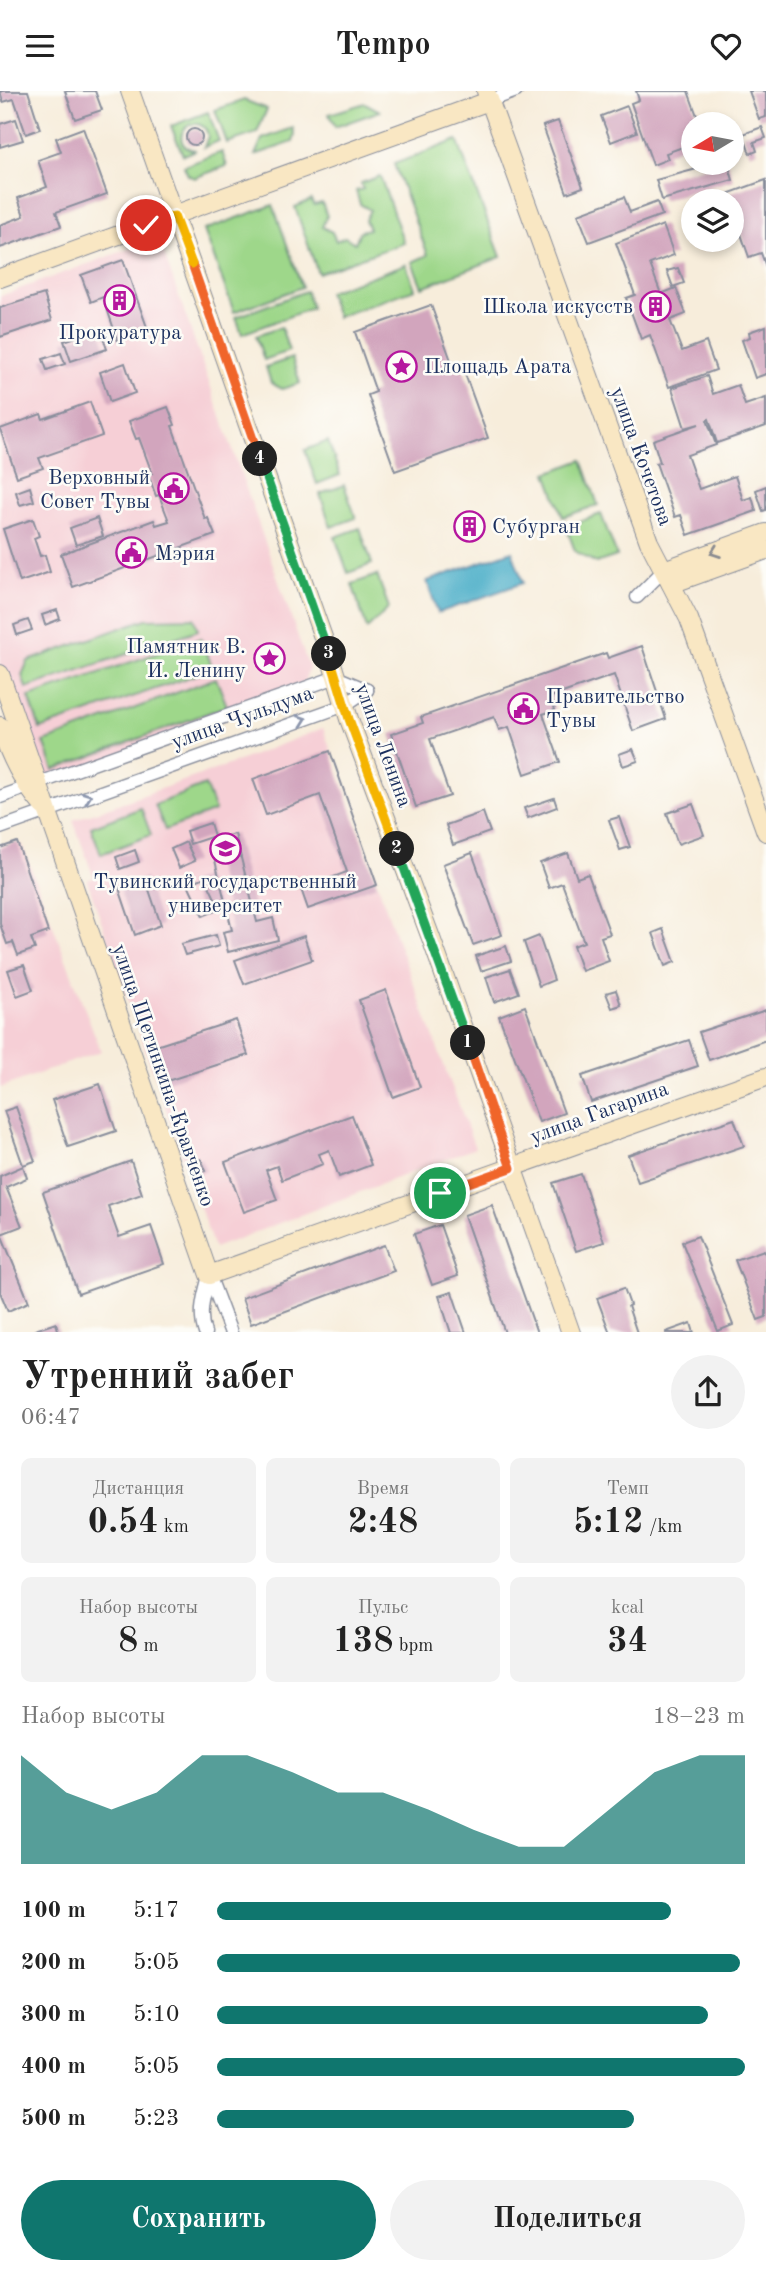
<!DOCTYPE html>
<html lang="ru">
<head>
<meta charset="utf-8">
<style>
	:root { --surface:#fff; --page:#f2f2f2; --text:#222; --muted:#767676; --accent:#0f766e }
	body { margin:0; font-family:"Old Standard TT",serif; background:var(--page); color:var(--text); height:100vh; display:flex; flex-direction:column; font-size:26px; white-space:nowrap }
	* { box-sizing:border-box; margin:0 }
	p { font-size:23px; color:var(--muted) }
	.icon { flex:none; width:38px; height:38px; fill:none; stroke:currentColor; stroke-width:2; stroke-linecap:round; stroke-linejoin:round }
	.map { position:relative; height:1241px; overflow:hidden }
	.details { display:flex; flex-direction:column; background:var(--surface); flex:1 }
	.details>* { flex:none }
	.needle { width:46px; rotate:260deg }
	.buttons { position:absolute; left:681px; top:21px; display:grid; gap:14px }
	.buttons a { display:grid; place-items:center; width:63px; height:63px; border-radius:50%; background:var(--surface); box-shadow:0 4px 10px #0003; font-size:35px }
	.pin { position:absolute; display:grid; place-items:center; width:60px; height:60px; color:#fff; margin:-30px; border:4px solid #fff; border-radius:50%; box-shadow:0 2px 7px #0007 }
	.km { position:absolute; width:35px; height:35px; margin:-18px; border-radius:50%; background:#222; color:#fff; font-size:19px; line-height:35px; text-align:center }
	.round { display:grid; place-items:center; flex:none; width:74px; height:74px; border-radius:37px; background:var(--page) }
	.headline { display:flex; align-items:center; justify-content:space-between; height:119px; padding:0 21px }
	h1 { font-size:38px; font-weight:700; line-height:52px }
	.figures { display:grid; grid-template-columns:repeat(3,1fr); gap:10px; height:119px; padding:7px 21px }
	.figures div { display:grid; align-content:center; border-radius:10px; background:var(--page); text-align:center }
	.figures b { font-size:35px; font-weight:700 }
	.figures small { font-size:19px; font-weight:400 }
	.figures p { font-size:19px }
	.chart { height:196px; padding:14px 21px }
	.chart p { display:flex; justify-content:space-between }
	.chart svg { width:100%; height:126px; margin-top:7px; fill:var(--accent); opacity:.7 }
	.primary-button { display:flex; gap:14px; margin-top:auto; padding:14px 21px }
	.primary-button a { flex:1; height:80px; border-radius:42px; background:var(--accent); color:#fff; font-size:28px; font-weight:700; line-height:80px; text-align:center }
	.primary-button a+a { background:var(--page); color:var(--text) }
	ul { padding:0 21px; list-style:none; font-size:23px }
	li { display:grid; grid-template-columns:112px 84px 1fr; align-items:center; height:52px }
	li i { height:18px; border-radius:9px; background:var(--accent) }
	header { display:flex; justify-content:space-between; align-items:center; height:91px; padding:0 21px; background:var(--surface); font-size:32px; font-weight:700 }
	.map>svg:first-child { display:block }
</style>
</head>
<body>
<header><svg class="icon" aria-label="menu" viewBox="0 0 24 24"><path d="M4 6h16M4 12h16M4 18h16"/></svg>Tempo<svg class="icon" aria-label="heart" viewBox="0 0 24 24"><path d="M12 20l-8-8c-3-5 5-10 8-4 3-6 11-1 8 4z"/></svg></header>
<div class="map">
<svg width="766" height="1242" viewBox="0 0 766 1242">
	<rect width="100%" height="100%" fill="#fdfcf7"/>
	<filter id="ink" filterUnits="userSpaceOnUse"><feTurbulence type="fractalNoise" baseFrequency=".0143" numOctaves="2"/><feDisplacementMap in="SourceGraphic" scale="14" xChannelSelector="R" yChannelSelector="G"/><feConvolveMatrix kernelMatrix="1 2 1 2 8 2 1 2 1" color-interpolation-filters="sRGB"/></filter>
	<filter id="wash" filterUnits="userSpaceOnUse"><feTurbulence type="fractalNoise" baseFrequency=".00686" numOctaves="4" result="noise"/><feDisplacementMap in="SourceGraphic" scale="28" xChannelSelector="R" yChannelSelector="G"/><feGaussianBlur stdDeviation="1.57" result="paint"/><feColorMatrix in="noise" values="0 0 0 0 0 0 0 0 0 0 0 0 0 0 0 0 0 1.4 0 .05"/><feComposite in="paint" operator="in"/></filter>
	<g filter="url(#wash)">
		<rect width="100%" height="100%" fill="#f7eddb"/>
		<!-- built -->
		<g fill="#f6cfd6">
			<path d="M151,150L161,154L309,577L304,591L44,693L0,577V205Z"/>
			<path d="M323,637L400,857L475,1057L214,1157L87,789L94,787L73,729L231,673Z"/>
			<path d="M15,751L22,754L101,960L0,997V755Z"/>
		</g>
		<!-- green -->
		<g fill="#9ed78a" stroke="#5c8374" stroke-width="2">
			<path d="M244,9L267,18L257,42L227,52L215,19Z"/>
			<path d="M365,12L380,20L335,36L329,23Z"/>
			<path d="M208,21L219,50L204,56L208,45C206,34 198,31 188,34C177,44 180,58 196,59L183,64L171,35Z"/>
			<path d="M293,37L295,44L293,51L255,64L262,48Z"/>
			<path d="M457,49L501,166L422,196L412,171L428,164L394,73Z"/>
			<path d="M222,61L227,75L194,87L188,84L184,75Z"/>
			<path d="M380,85L404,152L318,182L295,116L311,109L314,114L322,112L327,125L322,136L332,141L336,150L345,146L355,152L360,140L369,138L365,129L370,119L360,113L356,100L363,98L361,92Z"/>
			<path d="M273,114L302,196L234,221L204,139Z"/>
			<path d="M406,173L415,198L337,226L328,201Z"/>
			<path d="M306,200L312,217L242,243L236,226Z"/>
			<path d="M281,236L289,260L264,269L256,245Z"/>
			<path d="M292,267L300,292L282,298L271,292L266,276Z"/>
			<path d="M328,350L340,384L317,393L305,359Z"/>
			<path d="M582,369L598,414L563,426L547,382Z"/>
			<path d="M344,394L356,427L331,436L320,403Z"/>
			<path d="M601,423L617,465L596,472L575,460L566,435Z"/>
			<path d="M360,437L372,473L348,482L335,446Z"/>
			<path d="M377,484L389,517L367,538L352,493Z"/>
			<path d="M194,527L198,539L26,597L22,584L28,570L146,528Z"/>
			<path d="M201,547L213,578L40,638L29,606Z"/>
			<path d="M216,587L227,615L54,679L44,651Z"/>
			<path d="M205,694L215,720L165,739L155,714Z"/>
			<path d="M141,717L151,744L101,763L91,736Z"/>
		</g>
		<!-- water -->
		<path fill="#48adc8" stroke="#326e93" stroke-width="2" d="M512,460L523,492L438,522L427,490Z"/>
		<g id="blocks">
			<!-- building -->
			<g fill="#d2a5bd">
				<path d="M0,0H28L40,38L26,43L14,8L3,11Z"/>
				<path d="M65,0H95L102,19L75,28Z"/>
				<path d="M636,0H688L700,33H693V59L690,60L688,54L666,62L668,68L653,74L631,12L639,9Z"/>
				<path d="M749,0H766V26L759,28Z"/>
				<path d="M627,15L637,41L611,51L601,25Z"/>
				<path d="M16,28L23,49L0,56V33Z"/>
				<path d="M558,30L583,96L567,102L543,35Z"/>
				<path d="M762,36L766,47L754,51L757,60L750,63L743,43Z"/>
				<path d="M83,37L107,103L56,121L61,135L0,157V134L24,125L18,107L47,96L38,69L61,61L56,47Z"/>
				<circle cx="194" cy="46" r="8"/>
				<path d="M719,72H728L733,89L662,109L656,89Z"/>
				<path d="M766,89V176L761,162L749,166L727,103Z"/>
				<path d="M624,106L630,121L657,111L662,124L589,151L578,123Z"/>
				<path d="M663,134L674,164L650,173L661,203L676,197L686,223L670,229L682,260L706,251L716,279L669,296L650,244L641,248L626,207L635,204L616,152Z"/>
				<path d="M123,169L148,239L118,250L103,206L91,211L81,184Z"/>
				<path d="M678,177L684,192L673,196L667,180Z"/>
				<path d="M44,203L52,229L0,246V217Z"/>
				<path d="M431,214L453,275L461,272L488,347L395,380L368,304L376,301L355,241Z"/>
				<path d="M766,235V283L755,287L742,249L750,246L749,241Z"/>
				<path d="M100,238L107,258L71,270L64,250Z"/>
				<path d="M61,262L65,273L47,279L43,268Z"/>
				<path d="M125,272L135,302L110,311L100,281Z"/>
				<path d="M707,285L713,303L738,294L745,314L766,307V335L717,352L709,328L707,329L716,354L687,364L699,398L735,385L743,409L752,406L756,420L688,444L681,424L675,426L656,372L660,371L653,349L699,333L685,337L672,297Z"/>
				<path d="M90,311L102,345L39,367L43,377L17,386L0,338L41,323L43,328Z"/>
				<path d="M168,316L175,334L172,335L205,428L208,427L215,444L73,496L61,463L154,429L156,434L169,430L159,404L156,405L148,383L152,382L139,347L136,348L129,330Z"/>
				<path d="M766,395V419L763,420L756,399Z"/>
				<path d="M30,396L34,410L20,414L16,401Z"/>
				<path d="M473,425L479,440L463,445L458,431Z"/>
				<path d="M97,427L103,445L76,454L70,437Z"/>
				<path d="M33,428L39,445L34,447L40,465L45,464L50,481L20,491L3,438Z"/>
				<path d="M57,519L60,528L45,534L42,524Z"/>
				<path d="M28,529L32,539L17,544L14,534Z"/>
				<path d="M642,555L666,628L633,640L614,584L551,606L555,619L543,623L560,671L525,683L509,636L499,639L494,626L430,648L450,705L416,716L391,643L423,632L421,626L606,562L608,567Z"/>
				<path d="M633,658L638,670L623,675L619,663Z"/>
				<path d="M330,660L377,794L308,818L301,798L347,781L320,704L266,724L253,688Z"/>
				<path d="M554,707L557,716L528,727L524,717Z"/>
				<path d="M693,713L704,744L678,753L667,722Z"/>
				<path d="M483,721L490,741L453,754L446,734Z"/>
				<path d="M619,726L630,756L620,759L609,729Z"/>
				<path d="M210,732L214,745L190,753L186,740Z"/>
				<path d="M235,743L257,831L273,827L278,849L228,861L223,841L232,839L210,749Z"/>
				<path d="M17,751L48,841L31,847L35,858L18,864L13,851L7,853L0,833V757Z"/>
				<path d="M186,751L195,770L179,777L171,758Z"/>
				<path d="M135,759L139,771L120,778L116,766Z"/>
				<path d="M472,762L502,844L473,854L443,773Z"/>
				<path d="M568,762L577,787L588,783L610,843L601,846L609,870L582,880L573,855L584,851L562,792L549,797L540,772Z"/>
				<path d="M205,786L220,818L203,825L188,793Z"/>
				<path d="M145,787L161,834L135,844L119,797Z"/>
				<path d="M663,838L675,871L665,875L653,842Z"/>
				<path d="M216,844L219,855L185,864L181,853Z"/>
				<path d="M304,845L312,869L244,893L235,869Z"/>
				<path d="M539,845L554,889L539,895L524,851Z"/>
				<path d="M506,855L511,870L481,880L476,865Z"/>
				<path d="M24,874L33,899L17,905L8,879Z"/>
				<path d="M510,878L519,902L494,911L486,886Z"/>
				<path d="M386,899L420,996L393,1006L359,909Z"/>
				<path d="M616,899L621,914L612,917L606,902Z"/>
				<path d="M525,915L564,1022L539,1031L499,925Z"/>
				<path d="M766,919V949L709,969L699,941Z"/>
				<path d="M236,929L248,964L167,990L156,955Z"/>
				<path d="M689,949L698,975L591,1011L582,985Z"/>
				<path d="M100,993L116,1040L68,1056L52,1009Z"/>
				<path d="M16,1016L35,1070L23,1074L4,1020Z"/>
				<path d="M352,1024L371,1074L339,1086L329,1059L319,1063L323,1073L282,1089L277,1075L266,1079L277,1109L244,1121L225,1071Z"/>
				<path d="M734,1028L744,1055L638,1091L628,1064Z"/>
				<path d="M201,1068L206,1080L197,1083L192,1071Z"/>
				<path d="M131,1070L142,1103L108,1115L119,1146L151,1135L164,1173L78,1203L43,1101Z"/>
				<path d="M23,1075L27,1087L6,1096L22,1135L1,1143L29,1211L8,1220L0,1201V1085Z"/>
				<path d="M581,1083L604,1151L576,1160L553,1092Z"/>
				<path d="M492,1114L537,1242H505L464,1124Z"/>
				<path d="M440,1134L458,1185L432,1194L414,1143Z"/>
				<path d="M698,1145L733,1234L718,1240L682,1151Z"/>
				<path d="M384,1154L394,1180L251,1233L242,1207Z"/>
				<path d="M764,1159L766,1165V1226L758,1229L735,1169Z"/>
				<path d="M624,1197L630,1214L628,1215L637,1242H610L597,1207Z"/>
				<path d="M452,1201L466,1242H451L439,1205Z"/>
				<path d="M56,1232L59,1242H35V1239Z"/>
				<path d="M691,1232L694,1242H666V1241Z"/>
			</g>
		</g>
	</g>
	<g filter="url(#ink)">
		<use href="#blocks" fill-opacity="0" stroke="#898e9c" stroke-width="2"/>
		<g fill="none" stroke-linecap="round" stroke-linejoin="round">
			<defs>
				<g id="street">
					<path d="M489,10L516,0"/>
					<path d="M637,506L664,479"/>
					<path d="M0,706L336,586L367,599"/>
					<path d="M0,737L345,614L367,599"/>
					<path d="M209,1184L231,1242"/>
					<path d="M205,1242C198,1222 204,1204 209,1185"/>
				</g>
				<g id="secondary">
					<path d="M130,0L331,569L349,628L431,847L571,1242"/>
					<path d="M486,0L649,451L689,528L766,741"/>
					<path d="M0,187L489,10"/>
					<path d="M664,479L766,442"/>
					<path d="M671,493L766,459"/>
					<path d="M0,583L209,1184L766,986"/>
					<path d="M0,635C10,666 22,690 43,715"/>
				</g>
			</defs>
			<!-- street casing -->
			<use href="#street" stroke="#898e9c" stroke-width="15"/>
			<!-- secondary casing -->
			<use href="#secondary" stroke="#898e9c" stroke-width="20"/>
			<!-- street -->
			<use href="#street" stroke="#fff" stroke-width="12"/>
			<!-- secondary -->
			<use href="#secondary" stroke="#f9e7c3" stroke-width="18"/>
		</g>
		<!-- one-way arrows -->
		<defs><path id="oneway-chevron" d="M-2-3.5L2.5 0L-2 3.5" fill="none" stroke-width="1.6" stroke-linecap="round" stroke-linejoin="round" transform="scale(1.75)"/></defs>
		<use stroke="#8a8b90" href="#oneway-chevron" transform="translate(715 461) rotate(160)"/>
		<g stroke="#8d97ae">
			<use href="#oneway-chevron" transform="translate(302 629) rotate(-20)"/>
			<use href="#oneway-chevron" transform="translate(87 706) rotate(-20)"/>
		</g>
	</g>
	<g fill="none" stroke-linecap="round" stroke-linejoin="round" filter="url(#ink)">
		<defs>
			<path id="split-1" d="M440,1102L511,1077L468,952"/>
			<path id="split-2" d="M397,758L468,952"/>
			<path id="split-3" d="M329,563L349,628L397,758"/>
			<path id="split-4" d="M260,368L329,563"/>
			<path id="split-5" d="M192,173L260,368"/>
			<path id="split-6" d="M146,134L174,125L192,173"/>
		</defs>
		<!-- split-1 casing -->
		<use href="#split-1" stroke="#fff" stroke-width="14"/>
		<!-- split-2 casing -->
		<use href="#split-2" stroke="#fff" stroke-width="14"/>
		<!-- split-3 casing -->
		<use href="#split-3" stroke="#fff" stroke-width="14"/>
		<!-- split-4 casing -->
		<use href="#split-4" stroke="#fff" stroke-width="14"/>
		<!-- split-5 casing -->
		<use href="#split-5" stroke="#fff" stroke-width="14"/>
		<!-- split-6 casing -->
		<use href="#split-6" stroke="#fff" stroke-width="14"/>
		<!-- split-1 -->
		<use href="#split-1" stroke="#f0652b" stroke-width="9"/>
		<!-- split-2 -->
		<use href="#split-2" stroke="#22a559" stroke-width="9"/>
		<!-- split-3 -->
		<use href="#split-3" stroke="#f5b400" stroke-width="9"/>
		<!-- split-4 -->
		<use href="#split-4" stroke="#22a559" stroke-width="9"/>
		<!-- split-5 -->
		<use href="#split-5" stroke="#f0652b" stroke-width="9"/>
		<!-- split-6 -->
		<use href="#split-6" stroke="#f5b400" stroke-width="9"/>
	</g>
	<!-- icons -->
	<defs>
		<symbol id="building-ring" viewBox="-11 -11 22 22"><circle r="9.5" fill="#fdfcf7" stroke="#b5179e" stroke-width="1.5"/><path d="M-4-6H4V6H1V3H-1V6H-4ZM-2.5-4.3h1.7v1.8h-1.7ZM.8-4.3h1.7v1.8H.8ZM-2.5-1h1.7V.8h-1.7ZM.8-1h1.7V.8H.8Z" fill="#b5179e"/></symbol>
		<symbol id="sight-ring" viewBox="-11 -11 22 22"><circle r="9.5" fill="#fdfcf7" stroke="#b5179e" stroke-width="1.5"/><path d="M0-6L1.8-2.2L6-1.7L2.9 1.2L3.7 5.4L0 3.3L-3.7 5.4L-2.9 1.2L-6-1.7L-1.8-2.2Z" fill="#b5179e"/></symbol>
		<symbol id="civic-ring" viewBox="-11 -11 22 22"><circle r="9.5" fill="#fdfcf7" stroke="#b5179e" stroke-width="1.5"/><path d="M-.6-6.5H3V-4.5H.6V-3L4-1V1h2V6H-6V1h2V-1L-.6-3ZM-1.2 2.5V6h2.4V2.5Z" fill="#b5179e"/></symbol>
		<symbol id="university-ring" viewBox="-11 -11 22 22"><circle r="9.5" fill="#fdfcf7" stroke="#b5179e" stroke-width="1.5"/><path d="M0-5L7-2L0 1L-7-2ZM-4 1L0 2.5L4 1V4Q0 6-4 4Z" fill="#b5179e"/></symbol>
	</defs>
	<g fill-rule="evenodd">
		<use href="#building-ring" x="102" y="192" width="35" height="35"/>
		<use href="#building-ring" x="638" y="198" width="35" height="35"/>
		<use href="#sight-ring" x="384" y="258" width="35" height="35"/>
		<use href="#civic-ring" x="156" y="380" width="35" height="35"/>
		<use href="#building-ring" x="452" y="418" width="35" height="35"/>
		<use href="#civic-ring" x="114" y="444" width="35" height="35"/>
		<use href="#sight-ring" x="252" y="550" width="35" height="35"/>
		<use href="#civic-ring" x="506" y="600" width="35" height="35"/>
		<use href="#university-ring" x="208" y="740" width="35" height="35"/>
	</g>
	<g text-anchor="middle" stroke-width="5" stroke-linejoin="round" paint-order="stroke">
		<!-- poi labels -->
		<g font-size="21" fill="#1b2f5e" stroke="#fdfcf7" text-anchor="start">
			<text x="633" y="222" text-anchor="end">Школа искусств</text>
			<text x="120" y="248" text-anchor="middle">Прокуратура</text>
			<text x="424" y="282">Площадь Арата</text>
			<text x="150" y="393" text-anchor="end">Верховный<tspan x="150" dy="24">Совет Тувы</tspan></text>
			<text x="492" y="442">Субурган</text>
			<text x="155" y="469">Мэрия</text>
			<text x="246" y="562" text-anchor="end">Памятник В.<tspan x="246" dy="24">И. Ленину</tspan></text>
			<text x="546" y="612">Правительство<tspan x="546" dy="24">Тувы</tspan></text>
			<text x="225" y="797" text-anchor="middle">Тувинский государственный<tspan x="225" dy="24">университет</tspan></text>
		</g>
		<!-- street labels -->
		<g font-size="21" fill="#1b2f5e" stroke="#fdfcf7">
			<text transform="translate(642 365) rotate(70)" y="7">улица Кочетова</text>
			<text transform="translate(242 626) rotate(-20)" y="7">улица Чульдума</text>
			<text transform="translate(384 654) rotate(70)" y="7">улица Ленина</text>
			<text transform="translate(164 984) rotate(71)" y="7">улица Щетинкина-Кравченко</text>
			<text transform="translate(599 1021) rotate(-20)" y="7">улица Гагарина</text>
		</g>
	</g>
</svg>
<div class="buttons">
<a><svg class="needle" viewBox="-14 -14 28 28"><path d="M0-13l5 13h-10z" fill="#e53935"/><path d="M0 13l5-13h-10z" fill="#767676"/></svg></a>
<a><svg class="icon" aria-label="layers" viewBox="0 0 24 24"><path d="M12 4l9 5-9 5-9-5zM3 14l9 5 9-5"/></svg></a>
</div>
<div class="pin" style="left:440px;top:1102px;background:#1e9e55"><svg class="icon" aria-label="arrive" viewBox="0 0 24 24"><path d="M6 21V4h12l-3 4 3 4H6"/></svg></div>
<div class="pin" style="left:146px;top:134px;background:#d93025"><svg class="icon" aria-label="check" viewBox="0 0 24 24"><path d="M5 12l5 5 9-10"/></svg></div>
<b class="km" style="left:468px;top:952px">1</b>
<b class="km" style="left:397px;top:758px">2</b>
<b class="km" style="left:329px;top:563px">3</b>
<b class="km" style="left:260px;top:368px">4</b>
</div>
<section class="details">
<div class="headline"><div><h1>Утренний забег</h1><p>06:47</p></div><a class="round"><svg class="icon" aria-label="share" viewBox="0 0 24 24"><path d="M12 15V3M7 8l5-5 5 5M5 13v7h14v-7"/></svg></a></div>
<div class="figures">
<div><p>Дистанция</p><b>0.54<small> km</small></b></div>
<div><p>Время</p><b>2:48</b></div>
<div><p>Темп</p><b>5:12<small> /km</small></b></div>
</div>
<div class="figures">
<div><p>Набор высоты</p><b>8<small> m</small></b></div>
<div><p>Пульс</p><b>138<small> bpm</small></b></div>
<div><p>kcal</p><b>34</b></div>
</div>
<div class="chart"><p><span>Набор высоты</span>18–23 m</p>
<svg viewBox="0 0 160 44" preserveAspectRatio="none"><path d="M0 44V6L10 19L20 25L30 19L40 6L50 6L60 12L70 19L80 19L90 25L100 32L110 38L120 38L130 25L140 12L150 6L160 6V44z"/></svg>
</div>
<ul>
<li><b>100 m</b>5:17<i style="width:86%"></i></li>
<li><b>200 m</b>5:05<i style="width:99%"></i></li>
<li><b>300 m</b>5:10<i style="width:93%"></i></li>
<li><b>400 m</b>5:05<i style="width:100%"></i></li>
<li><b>500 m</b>5:23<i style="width:79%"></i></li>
</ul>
<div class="primary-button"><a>Сохранить</a><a>Поделиться</a></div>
</section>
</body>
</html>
